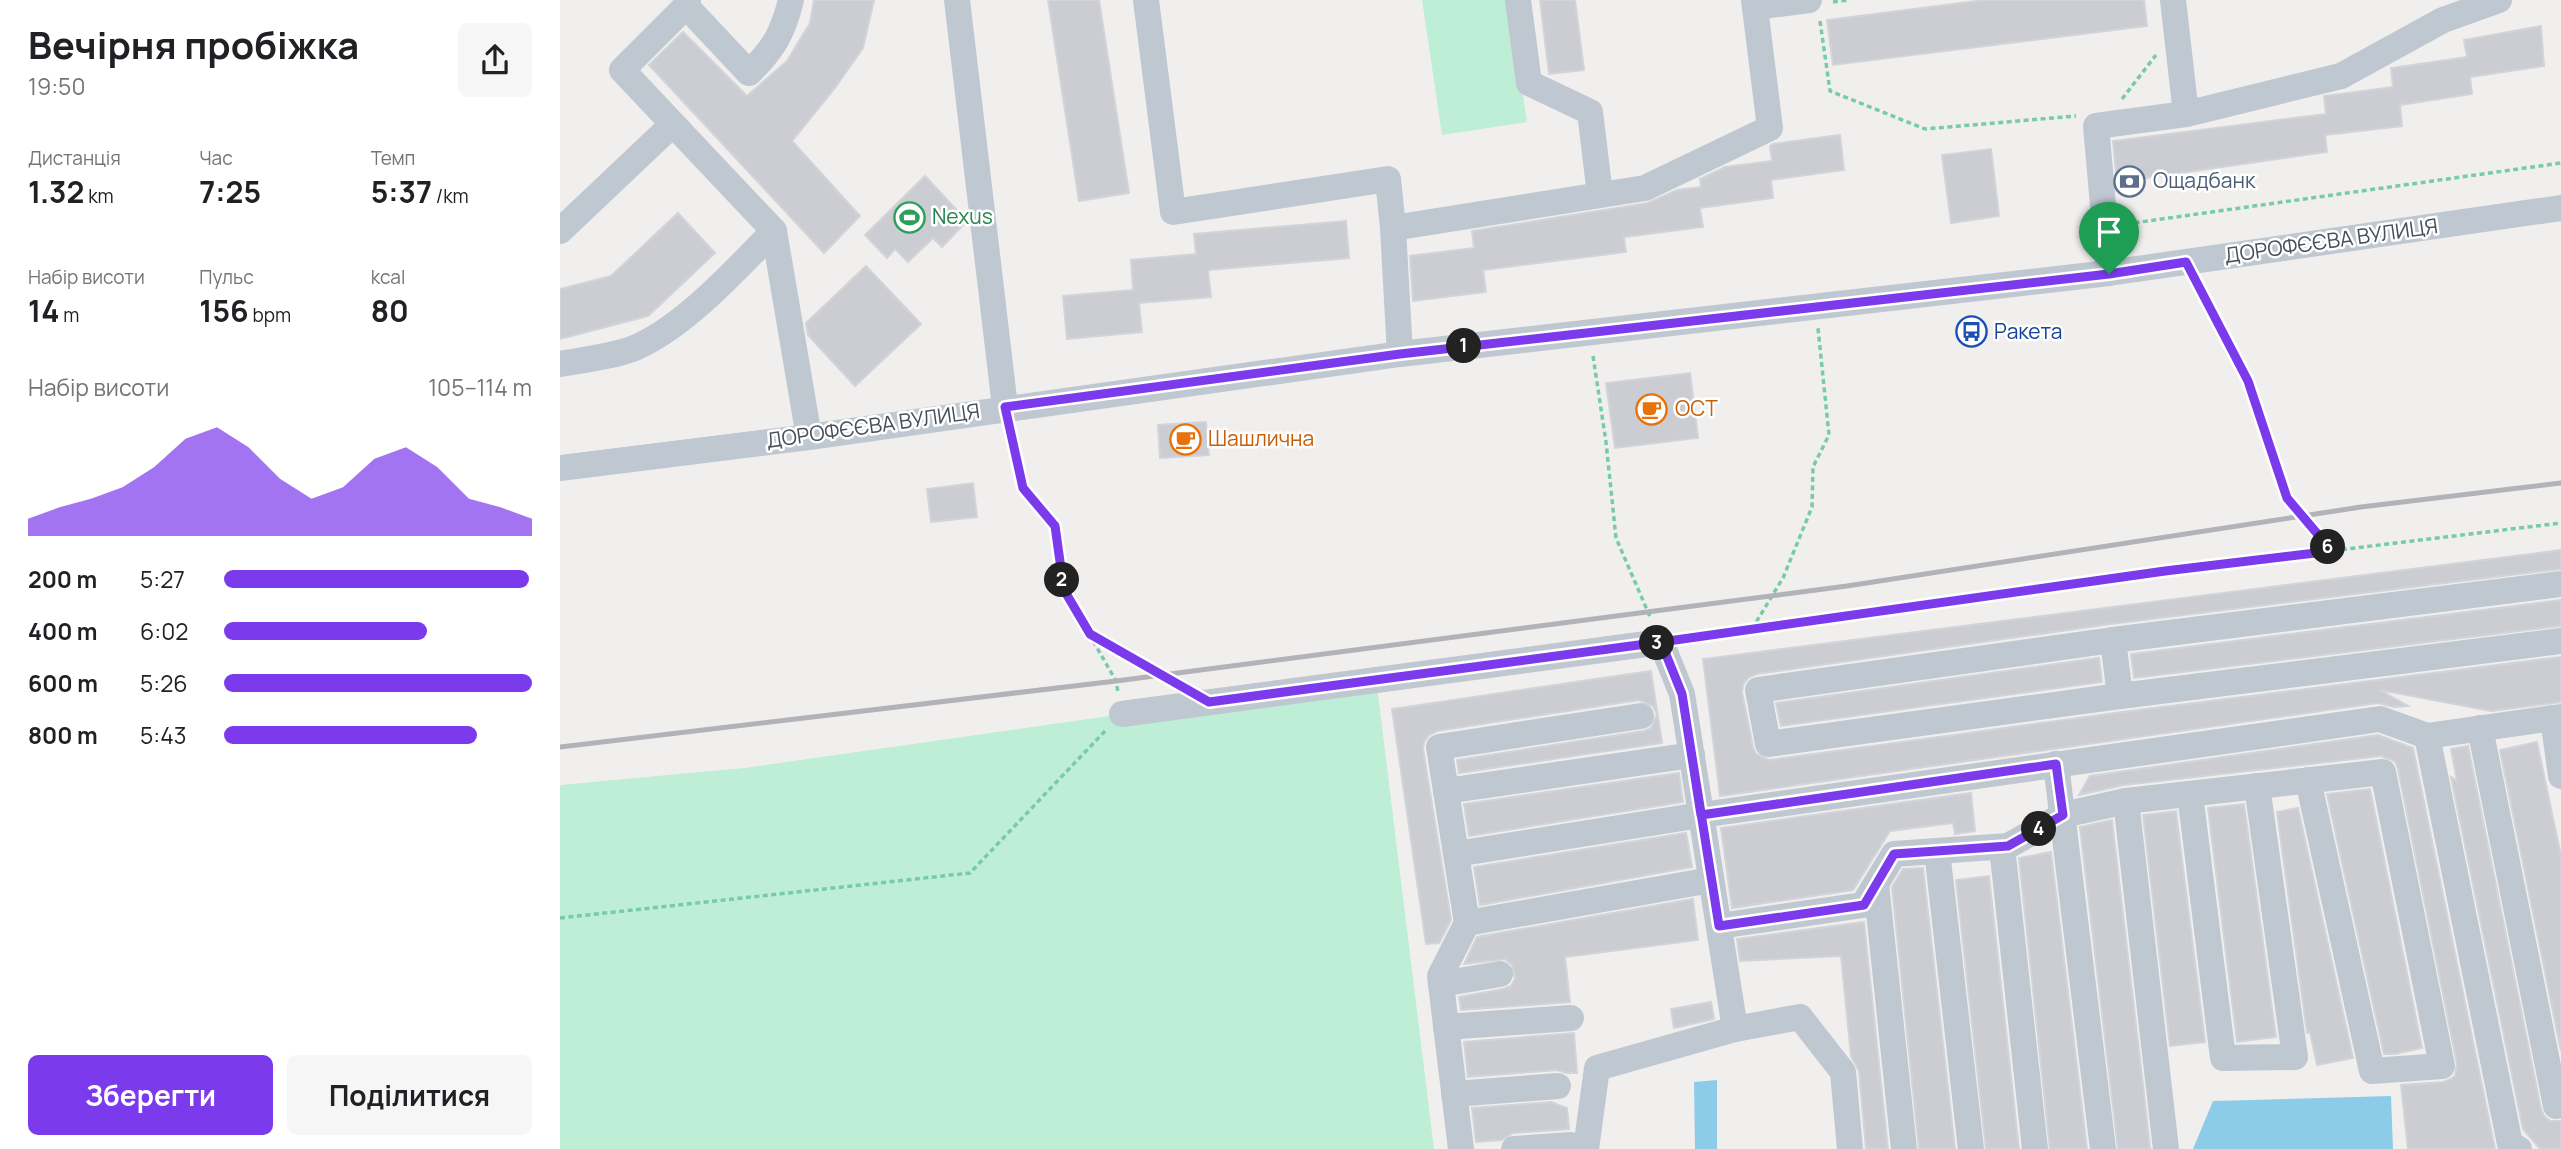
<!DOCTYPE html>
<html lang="uk">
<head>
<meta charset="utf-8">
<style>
	:root { --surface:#fff; --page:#f6f6f6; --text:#202124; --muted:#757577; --accent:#7c3aed }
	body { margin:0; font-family:Manrope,sans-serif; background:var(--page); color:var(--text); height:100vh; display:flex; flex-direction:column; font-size:26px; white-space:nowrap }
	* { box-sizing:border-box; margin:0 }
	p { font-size:23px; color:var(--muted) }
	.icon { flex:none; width:38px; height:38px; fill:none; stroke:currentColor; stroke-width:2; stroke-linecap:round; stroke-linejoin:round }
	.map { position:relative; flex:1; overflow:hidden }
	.drawer { display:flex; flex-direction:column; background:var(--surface); width:560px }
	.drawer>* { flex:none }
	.pin { position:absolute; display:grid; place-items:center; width:60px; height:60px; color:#fff; margin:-72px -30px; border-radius:50% 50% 50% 0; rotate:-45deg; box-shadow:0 0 7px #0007 }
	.pin .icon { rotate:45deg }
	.km { position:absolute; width:35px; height:35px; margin:-18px; border-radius:50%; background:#222; color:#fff; font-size:19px; line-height:35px; text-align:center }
	.round { display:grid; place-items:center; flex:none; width:74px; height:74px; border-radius:10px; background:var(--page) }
	.summary { display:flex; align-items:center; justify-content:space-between; height:119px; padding:0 28px }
	h1 { font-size:38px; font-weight:700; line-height:52px }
	.metrics { display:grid; grid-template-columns:repeat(3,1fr); gap:10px; height:119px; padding:7px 28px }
	.metrics div { display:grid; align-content:center }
	.metrics b { font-size:30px; font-weight:700 }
	.metrics small { font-size:19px; font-weight:400 }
	.metrics p { font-size:19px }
	.chart { height:196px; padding:14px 28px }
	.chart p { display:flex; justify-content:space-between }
	.chart svg { width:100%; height:126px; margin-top:7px; fill:var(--accent); opacity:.7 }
	.cta { display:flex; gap:14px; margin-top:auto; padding:14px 28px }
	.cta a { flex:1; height:80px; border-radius:10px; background:var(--accent); color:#fff; font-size:28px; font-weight:700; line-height:80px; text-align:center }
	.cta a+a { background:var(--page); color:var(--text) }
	ul { padding:0 28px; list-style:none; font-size:23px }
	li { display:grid; grid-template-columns:112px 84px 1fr; align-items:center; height:52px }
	li i { height:18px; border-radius:9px; background:var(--accent) }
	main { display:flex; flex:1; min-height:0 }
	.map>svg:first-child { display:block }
</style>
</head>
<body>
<main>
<section class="drawer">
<div class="summary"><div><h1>Вечірня пробіжка</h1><p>19:50</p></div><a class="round"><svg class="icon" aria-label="share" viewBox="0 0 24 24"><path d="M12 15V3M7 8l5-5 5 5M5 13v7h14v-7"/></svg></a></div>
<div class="metrics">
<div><p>Дистанція</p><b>1.32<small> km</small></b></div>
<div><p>Час</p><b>7:25</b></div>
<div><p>Темп</p><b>5:37<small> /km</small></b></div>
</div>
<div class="metrics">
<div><p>Набір висоти</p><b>14<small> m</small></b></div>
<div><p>Пульс</p><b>156<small> bpm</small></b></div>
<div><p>kcal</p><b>80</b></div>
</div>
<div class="chart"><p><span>Набір висоти</span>105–114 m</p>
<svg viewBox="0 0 160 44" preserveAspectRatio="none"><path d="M0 44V38L10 34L20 31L30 27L40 20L50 10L60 6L70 13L80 24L90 31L100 27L110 17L120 13L130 20L140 31L150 34L160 38V44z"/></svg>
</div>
<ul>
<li><b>200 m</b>5:27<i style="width:99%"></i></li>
<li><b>400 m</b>6:02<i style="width:66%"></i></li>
<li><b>600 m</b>5:26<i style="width:100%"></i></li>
<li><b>800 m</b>5:43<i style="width:82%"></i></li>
</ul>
<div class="cta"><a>Зберегти</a><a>Поділитися</a></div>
</section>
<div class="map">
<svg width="2001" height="1149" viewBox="0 0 2001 1149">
	<rect width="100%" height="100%" fill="#f1efee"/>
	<!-- green -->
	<g fill="#beeed5">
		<path d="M862,0H949L967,122L882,135Z"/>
		<path d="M816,678L874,1149H0V785L184,768Z"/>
	</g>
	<!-- water -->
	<g fill="#8ccce9">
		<path d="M1157,1080V1149H1135L1134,1082Z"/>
		<path d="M1831,1096L1833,1149H1633L1653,1101Z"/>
	</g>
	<!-- building -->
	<g fill="#cbcdd3" stroke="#d2d4da" stroke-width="2">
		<path d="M254,0H314L303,48L275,88L232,141L300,216L264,253L89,65L123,32L187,96L227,61L250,23Z"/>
		<path d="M488,0H539L569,193L519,201Z"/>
		<path d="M980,0H1015L1024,70L989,74Z"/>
		<path d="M1424,0H1584L1587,26L1273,65L1267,20Z"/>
		<path d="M1981,26L1984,66L1910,77L1912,94L1840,105L1842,126L1765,135L1767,152L1557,182L1553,141L1766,114L1764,96L1833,87L1831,68L1907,57L1904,40Z"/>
		<path d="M1280,135L1284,170L1211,180L1213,198L1140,208L1143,227L1064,237L1066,252L923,270L926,292L853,301L850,256L914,248L912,231L1088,203L1117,190L1141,187L1140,179L1165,167L1212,161L1210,146L1213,144Z"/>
		<path d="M1431,149L1439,216L1391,223L1382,155Z"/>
		<path d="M365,176L407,221L382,247L373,238L348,262L335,249L327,258L305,235Z"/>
		<path d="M118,213L155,253L88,316L0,339V289L51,276Z"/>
		<path d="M786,221L789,258L648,270L651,297L579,303L582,332L507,339L503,296L573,290L571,260L636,254L634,234Z"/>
		<path d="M306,266L361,324L295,386L248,335L246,323Z"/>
		<path d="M1130,373L1138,438L1055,448L1046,383Z"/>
		<path d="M646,422L649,455L600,458L598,425Z"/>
		<path d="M413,483L417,517L371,522L367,489Z"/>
		<path d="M2001,550V569L1551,624L1196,674L1188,678L1183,685L1182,692L1193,747L1196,754L1209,760L1562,712L2001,657V702L1931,711L1820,690L1848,706L1834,707L1818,703L1160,796L1143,659Z"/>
		<path d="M2001,600V626L1574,678L1571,654Z"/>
		<path d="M1539,658L1542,682L1221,726L1216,703Z"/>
		<path d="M1091,671L1102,743L899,773L897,760L1084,731L1091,728L1097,714L1093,706L1079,700L877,731L869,735L864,742L863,749L891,920L879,943L866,944L832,709Z"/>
		<path d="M1818,735L1853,748L1935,1149H1848L1841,1085L1883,1082L1891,1079L1895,1076L1897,1064L1838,769L1835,761L1821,756L1564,785L1519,795L1530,776Z"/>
		<path d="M1977,742L2001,856V1051L1940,750Z"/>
		<path d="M1908,746L1981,1109L1984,1116L1990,1121H2001V1149H1980L1963,1129L1891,777L1897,781L1891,749Z"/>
		<path d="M1119,773L1123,802L909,836L904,804Z"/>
		<path d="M1810,789L1862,1048L1835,1054H1824L1767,794Z"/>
		<path d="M1411,793L1415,831L1395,834L1393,823L1330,831L1293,890L1172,908L1161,828Z"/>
		<path d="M1684,804L1716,1037L1677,1042L1648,808Z"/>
		<path d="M1738,808L1793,1058L1757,1065L1750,1032L1747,1033L1717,812Z"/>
		<path d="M1616,811L1645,1042L1610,1046L1583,815Z"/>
		<path d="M1552,820L1584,1093L1590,1149H1558L1520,827Z"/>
		<path d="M1126,833L1132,867L920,905L914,867Z"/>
		<path d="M1491,852L1527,1149H1490L1459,858Z"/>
		<path d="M1363,868L1395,1149H1359L1332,887L1343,869Z"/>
		<path d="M1429,876L1459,1149H1426L1396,880Z"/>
		<path d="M1133,899L1138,940L1005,957L1010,1002L901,1010L899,997L943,989L951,986L955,979L952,965L945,959L904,964L917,937Z"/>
		<path d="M1304,922L1328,1149H1306L1299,1071L1291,1056L1281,956L1180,961L1177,939Z"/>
		<path d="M1151,1002L1154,1019L1114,1028L1111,1009Z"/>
		<path d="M1014,1033L1017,1073H1007L997,1070L908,1077L904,1042Z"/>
		<path d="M991,1102L1007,1108L1009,1129L953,1133L942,1140L916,1142L912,1108Z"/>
	</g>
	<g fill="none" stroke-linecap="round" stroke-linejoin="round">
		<!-- path -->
		<g stroke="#77cbaa" stroke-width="3.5" stroke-dasharray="5 3.5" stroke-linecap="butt">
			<path d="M1273,2L1288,0"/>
			<path d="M1260,21L1270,91L1365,129L1516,116"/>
			<path d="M1562,99L1596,55"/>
			<path d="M1566,224L2001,163"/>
			<path d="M1637,284L1687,381L1727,497L1772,551"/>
			<path d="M1033,356L1046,442L1056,538L1091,619"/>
			<path d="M451,433L463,488L495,526L504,590L556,681L558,692"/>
			<path d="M1192,629L1223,578L1252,507L1253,467L1269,435L1258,328"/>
			<path d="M533,635L614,682"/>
			<path d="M1125,639L1605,571L2001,523"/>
			<path d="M0,918L410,873L545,731"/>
		</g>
		<!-- minor -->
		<g stroke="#bfc7d0" stroke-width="26">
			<path d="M397,0L445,407"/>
			<path d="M586,0L613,212L828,179L833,228"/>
			<path d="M958,0L969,83L1030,112L1040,195"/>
			<path d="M126,6L189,73C213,50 223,33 231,0"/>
			<path d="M1195,7L1249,0"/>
			<path d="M1626,114L1781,76L1883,20L1939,0"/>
			<path d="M0,231L113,124L62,70L126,6L128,0"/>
			<path d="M214,231L249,437"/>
			<path d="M1549,273L1536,126L1626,114L1613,0"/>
			<path d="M840,354L833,228L1085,188L1210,128L1194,0"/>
			<path d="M0,364C22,360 59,356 79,346C127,324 176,269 214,231L113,124"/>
			<path d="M0,468L249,437L840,354L1549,273L2001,208"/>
			<path d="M2001,584L1553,640L1560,696L2001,641"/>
			<path d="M1553,640L1198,690L1208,744L1560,696"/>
			<path d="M562,714L1101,642L1122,694L1175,1029"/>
			<path d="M1993,718L2001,776"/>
			<path d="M1920,728L1996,1106L2001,1105"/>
			<path d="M1867,736L2001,717"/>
			<path d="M1496,764L1543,1149"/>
			<path d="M886,791L1132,755"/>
			<path d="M1630,794L1663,1058L1735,1057L1697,786"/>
			<path d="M1566,801L1606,1149"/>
			<path d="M1442,847L1475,1149"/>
			<path d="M1377,851L1411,1149"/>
			<path d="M896,854L1141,815L1820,719L1867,736L1950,1144L1959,1149"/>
			<path d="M1316,884L1344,1149"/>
			<path d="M907,923L879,747L1081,716"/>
			<path d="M1159,926L1303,905L1334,854L1448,846L1503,815L1566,801L1823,772L1882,1066L1812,1071L1748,780"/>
			<path d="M881,984L940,974"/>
			<path d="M886,1027L1011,1018"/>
			<path d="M894,1094L998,1086"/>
			<path d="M901,1149L880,976L907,923L1151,880"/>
			<path d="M954,1149L1011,1145"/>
			<path d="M1026,1149L1037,1068L1175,1029L1240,1017L1283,1072L1290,1149"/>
		</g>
		<!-- rail -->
		<path stroke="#b1b3b9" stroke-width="5" d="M0,747L556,681L1087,612L1287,586L1801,507L2001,483"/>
	</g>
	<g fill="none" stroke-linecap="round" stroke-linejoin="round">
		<defs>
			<path id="route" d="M1549,274L840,354L445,407L463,488L495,526L504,590L530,634L649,702L1101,642L1122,694L1159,926L1304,905L1334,854L1448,846L1503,815L1496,764L1141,815L1122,694L1101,642L1605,571L1772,551L1727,498L1688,381L1626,262L1549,274"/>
		</defs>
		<!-- route casing -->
		<use href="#route" stroke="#fff" stroke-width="14"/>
		<!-- route -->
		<use href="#route" stroke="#7c3aed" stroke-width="9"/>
	</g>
	<!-- icons -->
	<defs>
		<symbol id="bank-ring" viewBox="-11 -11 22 22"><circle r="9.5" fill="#fff" stroke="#5c6f8a" stroke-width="1.5"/><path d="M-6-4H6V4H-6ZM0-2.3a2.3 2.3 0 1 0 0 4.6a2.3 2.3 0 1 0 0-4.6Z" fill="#5c6f8a"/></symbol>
		<symbol id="stadium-ring" viewBox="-11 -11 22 22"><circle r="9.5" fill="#fff" stroke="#2e9e5b" stroke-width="1.5"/><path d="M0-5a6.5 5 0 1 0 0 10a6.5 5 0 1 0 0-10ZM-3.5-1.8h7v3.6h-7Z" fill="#2e9e5b"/></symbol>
		<symbol id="bus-ring" viewBox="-11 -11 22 22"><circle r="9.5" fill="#fff" stroke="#1a4fb4" stroke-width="1.5"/><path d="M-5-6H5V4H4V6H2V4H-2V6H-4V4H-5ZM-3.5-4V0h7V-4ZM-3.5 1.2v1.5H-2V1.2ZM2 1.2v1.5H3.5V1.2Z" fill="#1a4fb4"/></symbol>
		<symbol id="cafe-ring" viewBox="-11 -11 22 22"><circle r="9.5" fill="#fff" stroke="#e8710a" stroke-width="1.5"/><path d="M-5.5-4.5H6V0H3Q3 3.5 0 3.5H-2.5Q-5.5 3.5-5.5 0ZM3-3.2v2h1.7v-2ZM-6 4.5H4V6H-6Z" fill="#e8710a"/></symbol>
	</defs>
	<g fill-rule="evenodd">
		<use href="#bank-ring" x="1552" y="164" width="35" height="35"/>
		<use href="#stadium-ring" x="332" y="200" width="35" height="35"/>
		<use href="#bus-ring" x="1394" y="314" width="35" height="35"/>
		<use href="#cafe-ring" x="1074" y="392" width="35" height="35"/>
		<use href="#cafe-ring" x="608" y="422" width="35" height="35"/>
	</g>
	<g text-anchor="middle" stroke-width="5" stroke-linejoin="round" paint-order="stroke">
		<!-- service labels -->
		<g font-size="21" fill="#4e5e75" stroke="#fff" text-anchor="start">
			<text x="1593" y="188">Ощадбанк</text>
		</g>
		<!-- leisure labels -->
		<g font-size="21" fill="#27864d" stroke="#fff" text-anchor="start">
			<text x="372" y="224">Nexus</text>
		</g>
		<!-- street labels -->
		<g font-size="21" fill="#474f5b" stroke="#fff">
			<text transform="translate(1771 241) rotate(-8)" y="7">ДОРОФЄЄВА ВУЛИЦЯ</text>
			<text transform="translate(313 426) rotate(-8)" y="7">ДОРОФЄЄВА ВУЛИЦЯ</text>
		</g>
		<!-- transit labels -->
		<g font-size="21" fill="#164399" stroke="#fff" text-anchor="start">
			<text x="1434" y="339">Ракета</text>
		</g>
		<!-- food labels -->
		<g font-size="21" fill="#c56008" stroke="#fff" text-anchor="start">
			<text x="1115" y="416">ОСТ</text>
			<text x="648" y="446">Шашлична</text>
		</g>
	</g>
</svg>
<div class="pin" style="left:1549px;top:274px;background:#1e9e55"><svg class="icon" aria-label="arrive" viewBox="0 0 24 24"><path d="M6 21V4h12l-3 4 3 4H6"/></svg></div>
<b class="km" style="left:904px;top:346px">1</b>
<b class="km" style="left:502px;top:580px">2</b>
<b class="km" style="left:1097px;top:643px">3</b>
<b class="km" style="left:1479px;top:829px">4</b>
<b class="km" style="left:1768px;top:547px">6</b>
</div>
</main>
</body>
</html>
